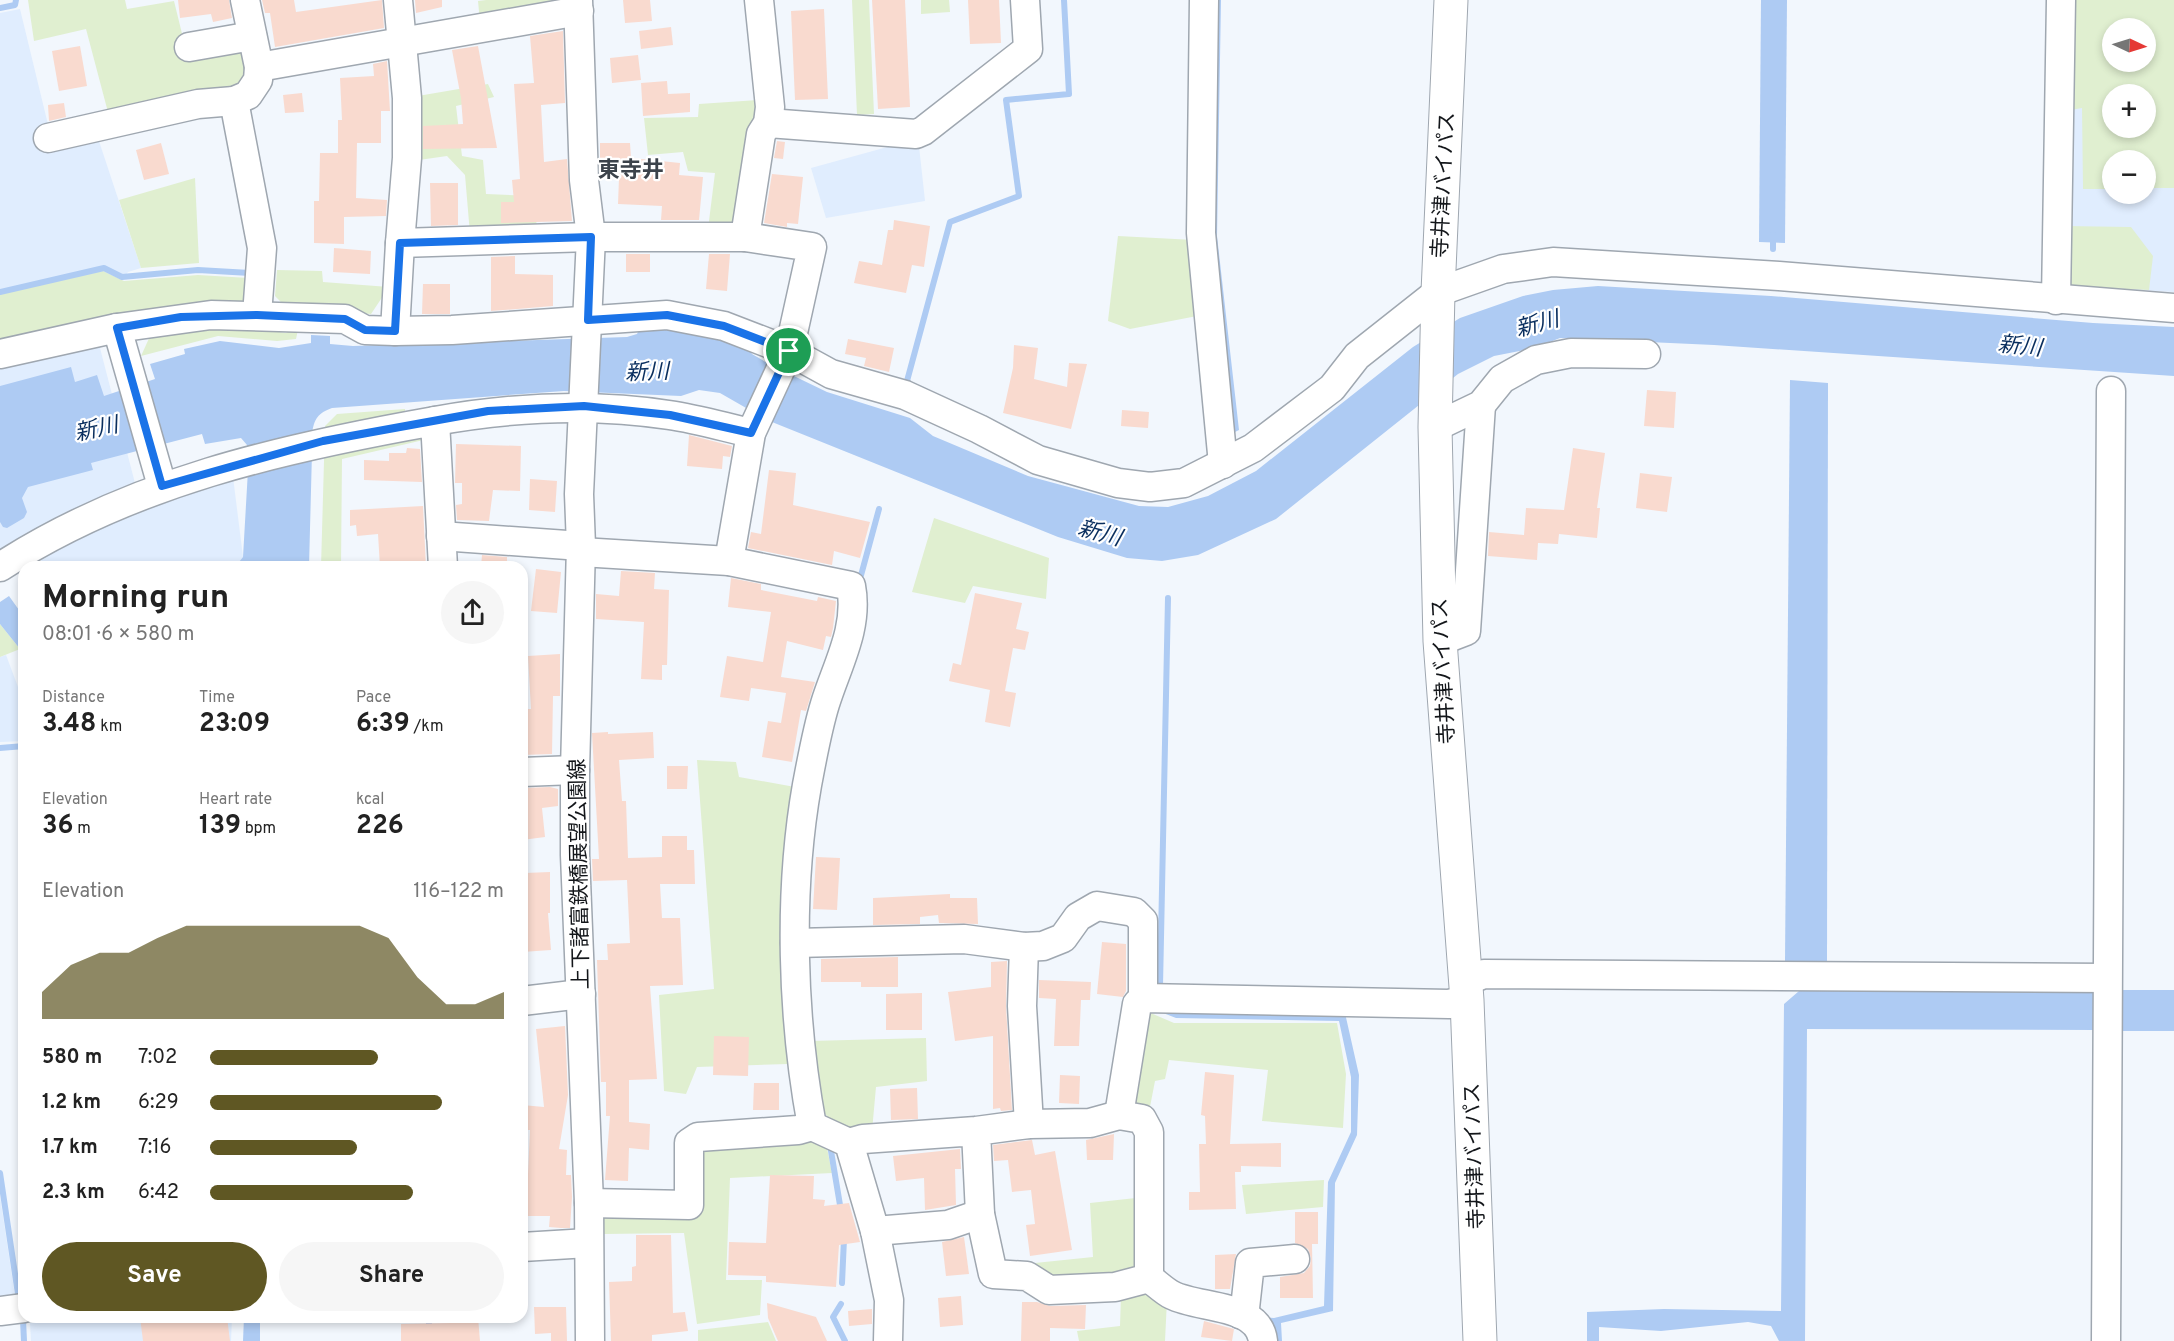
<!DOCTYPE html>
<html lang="en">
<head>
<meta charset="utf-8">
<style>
	:root { --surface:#fff; --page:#f6f6f6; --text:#222; --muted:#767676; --accent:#5f5723 }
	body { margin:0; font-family:Overpass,"Noto Sans JP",sans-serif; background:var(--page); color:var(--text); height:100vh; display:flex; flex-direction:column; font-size:22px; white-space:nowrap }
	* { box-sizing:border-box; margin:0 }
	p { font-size:20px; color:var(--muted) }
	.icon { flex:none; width:33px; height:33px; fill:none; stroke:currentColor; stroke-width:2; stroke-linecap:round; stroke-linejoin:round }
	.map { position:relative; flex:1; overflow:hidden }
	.side { position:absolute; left:18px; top:561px; width:510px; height:762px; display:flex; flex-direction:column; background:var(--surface); border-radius:18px; box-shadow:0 3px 9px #0003 }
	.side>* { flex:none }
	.needle { width:39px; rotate:94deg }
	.fabs { position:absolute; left:2102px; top:18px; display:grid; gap:12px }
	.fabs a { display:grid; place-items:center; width:54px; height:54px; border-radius:50%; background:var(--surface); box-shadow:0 3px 9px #0003; font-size:30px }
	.pin { position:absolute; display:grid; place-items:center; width:51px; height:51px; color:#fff; margin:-26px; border:3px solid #fff; border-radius:50%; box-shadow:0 2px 6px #0007 }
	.round { display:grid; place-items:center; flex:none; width:63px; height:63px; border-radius:32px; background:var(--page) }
	.headline { display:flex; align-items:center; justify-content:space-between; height:102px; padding:0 24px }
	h1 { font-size:33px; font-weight:700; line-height:45px }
	.stats { display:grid; grid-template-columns:repeat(3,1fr); gap:9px; height:102px; padding:6px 24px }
	.stats div { display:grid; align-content:center }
	.stats b { font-size:26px; font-weight:700 }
	.stats small { font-size:16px; font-weight:400 }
	.stats p { font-size:16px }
	.chart { height:168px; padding:12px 24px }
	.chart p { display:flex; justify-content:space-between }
	.chart svg { width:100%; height:108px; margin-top:6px; fill:var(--accent); opacity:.7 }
	.action { display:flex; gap:12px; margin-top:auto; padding:12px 24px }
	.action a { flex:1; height:69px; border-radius:36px; background:var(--accent); color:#fff; font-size:24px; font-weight:700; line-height:69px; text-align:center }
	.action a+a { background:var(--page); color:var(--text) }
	ul { padding:0 24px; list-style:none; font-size:20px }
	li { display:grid; grid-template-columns:96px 72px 1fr; align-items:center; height:45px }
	li i { height:15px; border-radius:8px; background:var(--accent) }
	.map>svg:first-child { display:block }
</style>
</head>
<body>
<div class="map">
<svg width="2174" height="1341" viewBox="0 0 2174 1341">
	<rect width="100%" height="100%" fill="#f2f7fd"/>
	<!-- built -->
	<g fill="#e0edfe" fill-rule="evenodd">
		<path d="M2066,0H2174V292L2064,286ZM2112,28H2145V62H2112ZM2112,94H2145V128H2112ZM2112,160H2145V194H2112Z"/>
		<path d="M20,9L52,141L96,132L141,268L128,272L93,321L136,487L65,514L0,553V13Z"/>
		<path d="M891,146H919L925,201L826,218L811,168Z"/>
		<path d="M233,477L243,557L235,567H43L40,556L180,490Z"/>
		<path d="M6,655L24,703V741L0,742V657Z"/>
		<path d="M0,1196L15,1296L0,1298Z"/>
		<path d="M78,1317H232L231,1341H31L30,1323Z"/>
	</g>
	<!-- green -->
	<g fill="#e0efd0" fill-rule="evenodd">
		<path d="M28,0H125L127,9L174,1L187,54L248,46L253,72L240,90L109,116L86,29L34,41Z"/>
		<path d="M486,0H571L480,22L478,1Z"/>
		<path d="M852,0H869L874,114L857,115Z"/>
		<path d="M921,0H949L950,12L921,14Z"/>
		<path d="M2066,0H2174V188H2145V160H2112V189H2083L2082,108L2065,111ZM2112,28H2145V62H2112ZM2112,94H2145V128H2112Z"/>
		<path d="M488,84L494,97L456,106L462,156L483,160L486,194L535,196L537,233L470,234L465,175L447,156L412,161V97Z"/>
		<path d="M758,100L739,232L708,229L715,173L688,171L683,152L648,155L644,118L698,117L699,104Z"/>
		<path d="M195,178L199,263L141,268L119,200Z"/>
		<path d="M2064,226L2131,227L2153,256L2149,290L2064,286Z"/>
		<path d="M1118,236L1194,240L1197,316L1130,329L1108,321Z"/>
		<path d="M277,270L322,271L323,282L389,287L371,314L287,308L275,296Z"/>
		<path d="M103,271L124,281L198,275L249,278L244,305L0,340V294Z"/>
		<path d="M215,323L286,333L299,325L296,339L277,341L218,336L141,356L151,334Z"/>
		<path d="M405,409V429L432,438L342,459L341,567H321L325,426L337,414Z"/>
		<path d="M934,518L1049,558L1046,599L973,586L965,603L912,592Z"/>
		<path d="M0,624L20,649L0,657Z"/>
		<path d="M697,760L736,762L739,777L795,787L780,970L788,1064L697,1067L686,1094L664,1091L659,995L714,989Z"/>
		<path d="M1146,1011L1174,1023H1337L1346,1074L1343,1128L1262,1121L1268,1070L1169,1060L1165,1079L1155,1081L1149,1112L1129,1110Z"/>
		<path d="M926,1038L927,1081L876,1087L872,1131H842L817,1106L810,1041Z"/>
		<path d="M809,1136L827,1148L832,1173L730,1178L726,1280H762L760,1315L697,1324L684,1233L604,1234V1210H696L695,1143Z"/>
		<path d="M1324,1180L1323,1207L1246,1214L1242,1185Z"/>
		<path d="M1145,1197L1137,1275L1060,1281L1035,1263L1093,1257L1090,1203Z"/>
		<path d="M1150,1289L1167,1300L1165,1341H1079L1077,1331L1120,1326L1121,1295Z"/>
		<path d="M768,1322L776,1341H698V1330Z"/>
	</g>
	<!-- water -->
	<g fill="#aecbf3">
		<path d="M1215,0H1221L1217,236L1239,430L1231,434L1212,236Z"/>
		<path d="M1761,0H1787L1785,243L1759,242Z"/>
		<path d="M1598,286L1771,296L2093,323L2174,327V376L1714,345L1560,338L1535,348L1494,356L1458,374L1276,519L1198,555L1162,561L1127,558L1058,537L767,420L720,393L699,390L681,396L564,391L332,408C318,413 314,419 312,434L248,453L247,445L241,438L205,444L202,434L91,463L93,470L28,487L22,498L27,512L24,518L7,528L3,527L0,522V386L71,367L75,382L97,375L104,396L155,379L150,364L185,354L184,349L220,341L279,348L311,343V335L330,336V344L353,346L627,337L637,334L640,328C684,327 709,335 749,349L752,354L769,364L827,392L910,418L933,436L1028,476L1139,506L1168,507L1208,496L1256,471L1413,347L1460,318L1523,296L1553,290Z"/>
		<path d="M1790,380L1828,383L1827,963L1785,961Z"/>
		<path d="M312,452L309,567H235L243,557L248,470Z"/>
		<path d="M9,596L24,617V662L20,649L0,624V602Z"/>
		<path d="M1806,985L2097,990L2096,1030L1807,1029L1805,1341H1779L1771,1326L1748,1322L1661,1331L1599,1327V1341H1587V1312L1664,1309L1781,1311L1784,1004Z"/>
		<rect x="2122" y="990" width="52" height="41"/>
		<path d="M1158,1011L1345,1013L1359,1075L1357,1135L1335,1183L1333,1311L1281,1323L1282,1341H1275L1274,1324H1265L1261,1317L1274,1318L1324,1306L1328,1182L1351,1132V1077L1339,1021L1176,1018Z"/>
		<path d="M244,1317H260V1341H243Z"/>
	</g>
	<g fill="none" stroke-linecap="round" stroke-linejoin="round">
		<!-- stream -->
		<g stroke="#aecbf3" stroke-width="6">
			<path d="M0,8L15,5L16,0"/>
			<path d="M1773,249V235"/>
			<path d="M0,292L104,268L122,277L198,270L250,273"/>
			<path d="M907,381L950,222L1019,196L1006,100L1069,94L1064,0"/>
			<path d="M860,579L879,509"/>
			<path d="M0,748L24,746"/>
			<path d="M1160,986L1168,598"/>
			<path d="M830,1145L841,1211"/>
			<path d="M0,1173L18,1294"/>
			<path d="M842,1283L844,1239"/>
			<path d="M841,1304L833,1317L845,1341"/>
			<path d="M429,1317V1341"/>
			<path d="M34,1319L47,1317"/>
			<path d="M23,1320L24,1341"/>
		</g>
	</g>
	<!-- building -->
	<g fill="#f9dacf">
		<path d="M178,0H229L232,18L213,22L211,14L180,18Z"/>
		<path d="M262,0H294L296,12L382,0L384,28L275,47L270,13H265Z"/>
		<path d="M415,0H442V7L416,13Z"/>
		<path d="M623,0H650L652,21L625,23Z"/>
		<path d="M872,0H905L910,107L878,109Z"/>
		<path d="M968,0H999L1001,43L970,44Z"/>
		<path d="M824,9L828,99L795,100L791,11Z"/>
		<path d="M671,27L673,45L641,49L639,31Z"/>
		<path d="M563,31L565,103L541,105L544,162L567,159L572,221L501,223V202H514L512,180L520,179L514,84L534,83L530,36Z"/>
		<path d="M80,46L87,86L59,91L52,51Z"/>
		<path d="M478,46L497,148L423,149V126L463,124L461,98L452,50Z"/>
		<path d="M638,55L641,80L612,83L610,58Z"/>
		<path d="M387,61L390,111H381V143H357L356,198L387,200L386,216L344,217V244L314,243V201H319L320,153H338V120H342L340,78L374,76L373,64Z"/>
		<path d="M667,81L668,94L690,93V112L643,116L641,83Z"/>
		<path d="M302,93L304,112L285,113L283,95Z"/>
		<path d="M64,103L66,117L49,121L48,105Z"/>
		<path d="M777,141L785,142L783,159L774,158Z"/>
		<path d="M161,143L169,174L144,180L136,150Z"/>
		<path d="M600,143H630L631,158L680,163L679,175L703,177L699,220H661L662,206L618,204L619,178L617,173L600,174Z"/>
		<path d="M772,174L803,177L798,224L787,223V227L764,223Z"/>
		<path d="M430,183H458V225L431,226Z"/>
		<path d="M894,220L930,226L924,267L912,265L906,293L854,283L859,261L882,265L888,230H893Z"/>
		<path d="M334,248L371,251L370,274L333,272Z"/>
		<rect x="626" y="254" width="24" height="18"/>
		<path d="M709,254H730L727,291L706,289Z"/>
		<path d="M515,256V274L553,275V306L491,311V257Z"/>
		<path d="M423,284H450V314H422Z"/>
		<path d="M848,339L894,348L889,372L864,366L866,358L845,354Z"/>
		<path d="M1014,345L1038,348L1034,379L1067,387L1069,363L1087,364L1071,429L1003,413L1013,368Z"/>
		<path d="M1647,390L1676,392L1674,428L1644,426Z"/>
		<path d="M1122,410L1149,412L1148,428L1121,426Z"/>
		<path d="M689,435L732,446L730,457L723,456L722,469L687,466Z"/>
		<path d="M456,444L521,446L520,491L493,490L489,521L457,520L456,505L462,504V483H455Z"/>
		<path d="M407,448L420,449L422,482L364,480V460L389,461V453H406Z"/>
		<path d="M1573,448L1605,453L1597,508H1600L1597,538L1559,534L1558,544L1538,543L1537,560L1488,556L1489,532L1524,535L1526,508L1564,510Z"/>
		<path d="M769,470L796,473L793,505L870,522L860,558L834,551L832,565L748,548L751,532L761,534Z"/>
		<path d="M1640,473L1672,477L1667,512L1636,508Z"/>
		<path d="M530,479L557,481L555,512L529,510Z"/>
		<path d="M423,506L426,567H380L378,534L357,536L356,525L350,526V510Z"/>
		<path d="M482,555L507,557V567H481Z"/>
		<path d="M536,569L561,572L557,613L531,611Z"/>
		<path d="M621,571L655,573L654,589L669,590L667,665H662V680L641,679L644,622L596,619V594L619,596Z"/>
		<path d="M731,578L761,584V590L817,601L818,597L836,601L833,628L831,637L826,636L823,650L787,641L781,677L815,682L806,711L801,710L792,762L762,757L768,721L781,723L786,693L751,688L749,701L720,697L727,656L763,662L771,612L728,607Z"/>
		<path d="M975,593L1022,603L1016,629L1029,632L1025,650L1013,648L1005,691L1016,693L1010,727L985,722L990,690L949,681L953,663L961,665Z"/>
		<path d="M560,654V696H553L552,754L522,755V752H526L527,709H531L528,656Z"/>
		<path d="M608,732V734L653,732L654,758L619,760L622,801H626L628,858L662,857V836H687V850H694L695,884H660L662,918H680L683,985L650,986L657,1079L629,1080V1122L650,1124L649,1150L629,1148L628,1181L605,1180L610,1116H606V1082H601L597,960H608L607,944L630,943L627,880L593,881L592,859H599L592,733Z"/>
		<path d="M667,766H688L687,789H667Z"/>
		<path d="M550,787L558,789V806L542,808L545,837L522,840V788Z"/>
		<path d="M816,857L840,858L837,910L813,909Z"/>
		<path d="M550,872V913H548L551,950L522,952V925H527L525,873Z"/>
		<path d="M950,894V898H977L978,924L939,923L938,915L920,917V924L873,925V898Z"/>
		<path d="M1102,942L1126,944V991L1123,997L1097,994Z"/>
		<path d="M898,957V987H861V982H821V959Z"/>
		<path d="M1007,961L1006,1007L1012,1110L1001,1111L1000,1108L993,1109V1036L955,1041L948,992L991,987V962Z"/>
		<path d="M1039,980L1091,982L1090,1000H1081L1079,1046H1054L1056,999L1039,998Z"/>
		<path d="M922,993V1030H886V994Z"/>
		<path d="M565,1026L568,1095L559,1149L567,1150L566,1175H571L572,1197L570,1228H561L549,1227L550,1216H522V1173L528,1174L530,1130H522V1105L544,1107L536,1029Z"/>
		<path d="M714,1036L749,1037L748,1076L713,1075Z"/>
		<path d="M1205,1072L1234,1075L1230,1144L1281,1143V1167L1241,1166V1172H1235L1236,1209L1189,1210V1192H1200L1199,1144H1206L1205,1116L1201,1115Z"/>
		<path d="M1060,1075L1080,1076L1079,1104L1059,1103Z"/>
		<path d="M754,1083H779V1110H753Z"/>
		<path d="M917,1088L918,1119L891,1120L890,1089Z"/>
		<path d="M1114,1134L1113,1160H1087L1086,1140Z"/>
		<path d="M1032,1140L1035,1155L1055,1151L1072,1250L1030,1256L1026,1225L1035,1224L1031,1190L1012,1192L1008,1160L994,1161L993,1145Z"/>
		<path d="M960,1149L961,1169H955L956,1205L925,1210L924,1178L896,1181L893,1156Z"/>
		<path d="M770,1175L814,1176L813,1199L825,1200L824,1206L849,1203L860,1242L839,1245L836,1287L766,1282V1276L728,1275L729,1242L766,1243Z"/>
		<path d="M1295,1212H1318V1244H1312L1313,1298H1280V1277L1304,1273L1310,1266L1311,1258L1308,1249L1295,1243Z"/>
		<path d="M636,1235H671L673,1313L685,1312L688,1331L652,1335V1341H611L609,1282L632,1281V1267L636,1266Z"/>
		<path d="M964,1237L969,1274L946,1276L942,1242Z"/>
		<path d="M1236,1254L1230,1289H1215V1255Z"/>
		<path d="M961,1296L963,1325L940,1327L938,1298Z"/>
		<path d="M1022,1302H1037L1050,1306L1086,1305L1085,1329L1050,1328V1341H1021Z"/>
		<path d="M767,1303L816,1317L827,1341H778L768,1318Z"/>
		<path d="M534,1307H566L567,1341H551V1333L535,1334Z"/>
		<path d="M872,1309V1324L849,1326L848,1311Z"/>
		<path d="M140,1317H227L230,1341H143Z"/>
		<path d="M450,1317H478L480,1341H401V1324L450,1323Z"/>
		<path d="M1204,1321L1234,1329L1232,1341L1201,1337Z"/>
	</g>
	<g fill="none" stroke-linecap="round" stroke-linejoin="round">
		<defs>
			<g id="minor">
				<path d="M398,0L407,98V158L400,243L591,237H745L812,247L789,351L751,433L729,561"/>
				<path d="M578,0L584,180L591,237L579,494L581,546L575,770V855L589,1203L590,1341"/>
				<path d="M1204,0L1201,233L1223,464"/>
				<path d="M189,47L252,36"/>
				<path d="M259,67L579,11"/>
				<path d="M234,101L262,248L257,315"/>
				<path d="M768,123L916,134L923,131L1028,49L1025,0"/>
				<path d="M48,138L198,104L234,101L248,95L258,80L259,67L245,0"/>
				<path d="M745,237L761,134L768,123L770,107L759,0"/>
				<path d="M2056,300L2061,0"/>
				<path d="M117,328L162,486"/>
				<path d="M395,331L400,243"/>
				<path d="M0,354L117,328L211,315L345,319L365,330L395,331L452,330L667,315L724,326L789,351L831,374L905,395L979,429L1038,460L1118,483L1150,487L1184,483L1253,448L1332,388L1357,356L1438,292L1503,269L1553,262L1779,276L2174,308"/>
				<path d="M435,421C513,407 591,403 669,415C697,419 724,427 751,433"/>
				<path d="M1435,427L1481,405L1502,379L1536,360L1571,353L1646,354"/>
				<path d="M441,536L581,546"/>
				<path d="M581,552L729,561L851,586C859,628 837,665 825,704C817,730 812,759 807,785C788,893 792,1018 812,1126"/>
				<path d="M0,567C131,482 283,448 435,421L443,567"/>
				<path d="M1440,641L1466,631L1481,405"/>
				<path d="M522,772L575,770"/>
				<path d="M795,943L964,939L1024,947L1043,946L1063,938L1078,917L1097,906L1134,912L1143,921V998"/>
				<path d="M1024,947L1022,1006L1029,1124"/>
				<path d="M1466,981L1484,974L2107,978"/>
				<path d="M522,1001L581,994"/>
				<path d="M1119,1115L1137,1004L1143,998L1449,1004L1467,1000"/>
				<path d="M849,1143L863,1139L976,1131L1029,1124L1090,1123L1119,1115L1142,1119L1149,1132V1278L1115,1287L1049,1290L1027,1276L993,1274L980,1214L976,1131"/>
				<path d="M589,1203L689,1205V1143L698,1137L798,1130L812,1126L849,1143L875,1231L889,1300L888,1341"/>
				<path d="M875,1231L948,1225L980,1214"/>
				<path d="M522,1247L588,1243"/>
				<path d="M1149,1278C1156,1283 1164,1291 1172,1295C1199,1309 1259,1303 1263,1341"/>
				<path d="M0,1311L24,1308"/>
				<path d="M1240,1314L1245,1308L1250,1263L1295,1259"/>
				<path d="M2106,1341L2111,391"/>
			</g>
			<path id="highway" d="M1451,0L1438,292L1435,427L1440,641L1467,1000L1480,1341"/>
		</defs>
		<!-- minor casing -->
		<use href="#minor" stroke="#9fa7b0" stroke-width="31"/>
		<!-- highway casing -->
		<use href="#highway" stroke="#9fa7b0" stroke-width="35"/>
		<!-- minor -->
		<use href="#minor" stroke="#fff" stroke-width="28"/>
		<!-- highway -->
		<use href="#highway" stroke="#fff" stroke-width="33"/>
	</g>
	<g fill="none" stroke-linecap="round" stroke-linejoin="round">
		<defs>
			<path id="route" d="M591,237L588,320L667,315L724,326L789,351L751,433L670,415L584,406L488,411L323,441L162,486L117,328L181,317L257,315L345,319L365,330L395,331L400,243Z"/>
		</defs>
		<!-- route casing -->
		<use href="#route" stroke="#fff" stroke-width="12"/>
		<!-- route -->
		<use href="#route" stroke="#1a73e8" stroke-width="8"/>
	</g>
	<g text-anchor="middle" stroke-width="4.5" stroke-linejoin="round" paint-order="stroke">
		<!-- street labels -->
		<g font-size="21" fill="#13161a" stroke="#fff">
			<text transform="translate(1443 185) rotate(-87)" y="7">寺井津バイパス</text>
			<text transform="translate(1443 671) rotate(-93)" y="7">寺井津バイパス</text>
			<text transform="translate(579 874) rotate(-91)" y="7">上下諸富鉄橋展望公園線</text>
			<text transform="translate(1474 1156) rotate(-92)" y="7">寺井津バイパス</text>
		</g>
		<!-- neighbourhood labels -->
		<g font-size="22" font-weight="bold" fill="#3c434b" stroke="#fff">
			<text x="631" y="177">東寺井</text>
		</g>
		<!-- water labels -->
		<g font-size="22" font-style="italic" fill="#092e5e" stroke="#fff">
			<text transform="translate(1537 323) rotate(-15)" y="8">新川</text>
			<text transform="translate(2020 345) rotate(6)" y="8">新川</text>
			<text transform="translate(647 371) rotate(-2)" y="8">新川</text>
			<text transform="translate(96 428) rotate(-12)" y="8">新川</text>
			<text transform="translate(1100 532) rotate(15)" y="8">新川</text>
		</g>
	</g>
</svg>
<div class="fabs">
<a><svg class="needle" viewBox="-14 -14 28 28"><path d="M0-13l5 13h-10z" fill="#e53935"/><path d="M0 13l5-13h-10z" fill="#767676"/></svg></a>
<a>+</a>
<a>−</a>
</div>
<div class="pin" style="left:789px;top:351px;background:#1e9e55"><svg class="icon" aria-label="arrive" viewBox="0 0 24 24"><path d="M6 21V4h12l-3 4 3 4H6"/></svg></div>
<section class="side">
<div class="headline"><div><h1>Morning run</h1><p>08:01 · 6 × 580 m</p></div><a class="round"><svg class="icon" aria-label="share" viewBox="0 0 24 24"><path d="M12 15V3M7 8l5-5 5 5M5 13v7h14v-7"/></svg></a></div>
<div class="stats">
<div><p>Distance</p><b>3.48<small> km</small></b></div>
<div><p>Time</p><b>23:09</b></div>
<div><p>Pace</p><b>6:39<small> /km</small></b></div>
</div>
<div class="stats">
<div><p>Elevation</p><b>36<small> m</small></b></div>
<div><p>Heart rate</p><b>139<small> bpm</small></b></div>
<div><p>kcal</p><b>226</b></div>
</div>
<div class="chart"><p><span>Elevation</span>116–122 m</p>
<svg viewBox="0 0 160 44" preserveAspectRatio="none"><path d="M0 44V33L10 22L20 17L30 17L40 11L50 6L60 6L70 6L80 6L90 6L100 6L110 6L120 11L130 27L140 38L150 38L160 33V44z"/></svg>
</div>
<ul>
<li><b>580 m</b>7:02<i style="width:57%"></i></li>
<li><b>1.2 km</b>6:29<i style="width:79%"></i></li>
<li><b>1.7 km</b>7:16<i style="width:50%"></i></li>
<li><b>2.3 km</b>6:42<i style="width:69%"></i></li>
</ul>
<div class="action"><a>Save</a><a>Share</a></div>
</section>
</div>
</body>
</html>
